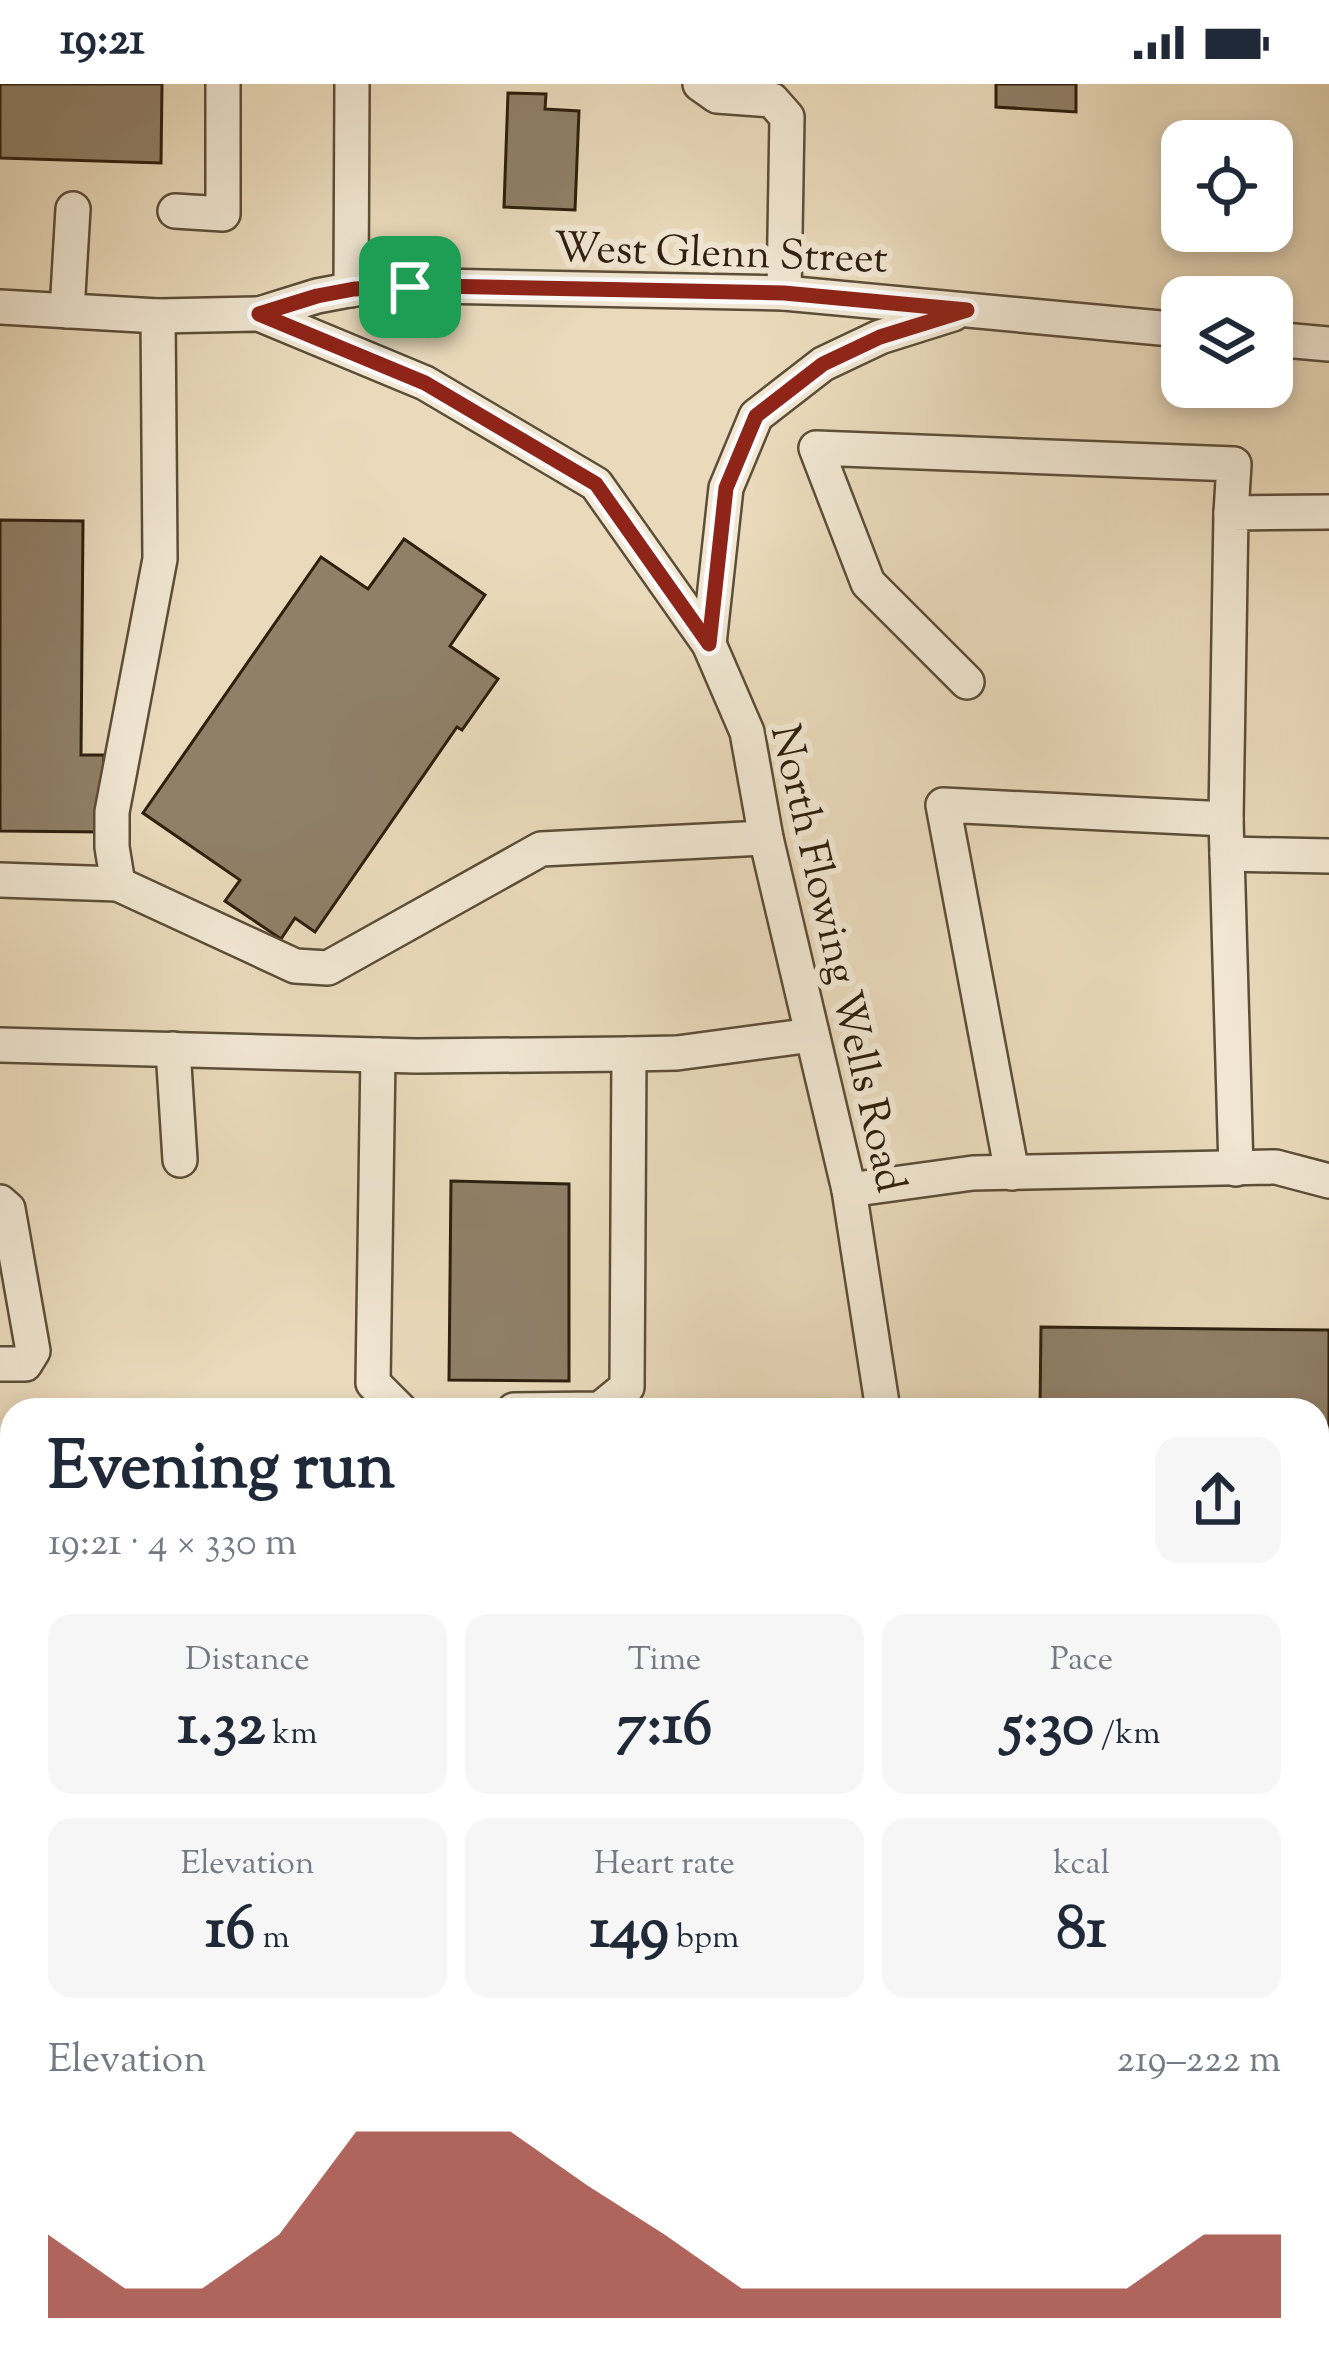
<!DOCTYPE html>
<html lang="en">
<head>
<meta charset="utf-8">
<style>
	:root { --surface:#fff; --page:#f6f6f7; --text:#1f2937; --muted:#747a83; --accent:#8f2418 }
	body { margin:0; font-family:"Sorts Mill Goudy",serif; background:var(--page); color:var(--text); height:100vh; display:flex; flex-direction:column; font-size:45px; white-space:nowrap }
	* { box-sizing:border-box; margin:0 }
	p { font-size:39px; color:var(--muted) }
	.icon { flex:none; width:66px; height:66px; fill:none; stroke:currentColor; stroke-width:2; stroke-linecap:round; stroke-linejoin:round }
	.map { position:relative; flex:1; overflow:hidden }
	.panel { position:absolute; left:0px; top:1314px; width:1329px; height:972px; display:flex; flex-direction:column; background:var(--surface); border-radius:36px 36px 0 0; box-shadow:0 6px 18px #0003 }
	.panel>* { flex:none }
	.tools { position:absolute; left:1161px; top:36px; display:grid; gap:24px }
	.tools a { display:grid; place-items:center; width:132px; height:132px; border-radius:24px; background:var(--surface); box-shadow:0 6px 18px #0003; font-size:60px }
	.pin { position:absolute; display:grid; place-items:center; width:102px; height:102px; color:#fff; margin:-51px; border-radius:24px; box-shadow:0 6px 18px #0006 }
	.round { display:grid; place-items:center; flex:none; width:126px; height:126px; border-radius:24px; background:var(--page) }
	.headline { display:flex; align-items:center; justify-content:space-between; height:204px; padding:0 48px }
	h1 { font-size:66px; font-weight:700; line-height:90px }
	.figures { display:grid; grid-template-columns:repeat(3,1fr); gap:18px; height:204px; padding:12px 48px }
	.figures div { display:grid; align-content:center; border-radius:24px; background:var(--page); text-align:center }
	.figures b { font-size:60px; font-weight:700 }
	.figures small { font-size:33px; font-weight:400 }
	.figures p { font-size:33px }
	.chart { height:336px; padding:24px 48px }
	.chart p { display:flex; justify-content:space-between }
	.chart svg { width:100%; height:216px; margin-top:12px; fill:var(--accent); opacity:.7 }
	.status { display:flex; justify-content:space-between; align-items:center; height:84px; padding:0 60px; background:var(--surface); direction:ltr }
	.status svg { height:33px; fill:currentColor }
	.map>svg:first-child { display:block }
</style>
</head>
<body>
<div class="status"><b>19:21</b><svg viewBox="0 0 49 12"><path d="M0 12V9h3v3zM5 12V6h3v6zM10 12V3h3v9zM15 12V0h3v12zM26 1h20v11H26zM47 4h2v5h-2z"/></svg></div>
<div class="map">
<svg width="1329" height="2286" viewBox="0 0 1329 2286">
	<rect width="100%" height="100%" fill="#eadabb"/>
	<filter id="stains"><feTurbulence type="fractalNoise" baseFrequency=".00167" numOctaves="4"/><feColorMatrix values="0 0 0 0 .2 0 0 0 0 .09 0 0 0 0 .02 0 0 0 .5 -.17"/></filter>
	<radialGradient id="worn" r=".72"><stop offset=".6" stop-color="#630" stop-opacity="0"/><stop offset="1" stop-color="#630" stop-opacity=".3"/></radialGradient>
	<!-- building -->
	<g fill="#908068" stroke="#2e1f0e" stroke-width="3">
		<path d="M0,0H162L161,79L0,74Z"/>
		<path d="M996,0H1076V28L996,23Z"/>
		<path d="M508,9L546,10L545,25L579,27L575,126L504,123Z"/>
		<path d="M0,436L83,437L81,671H104L103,748L0,747Z"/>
		<path d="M404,455L485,511L450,562L498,595L462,646L457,643L315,848L295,834L281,855L225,817L240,796L143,729L321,473L368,505Z"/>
		<path d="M451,1097L569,1100V1297L449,1296Z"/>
		<path d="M1041,1243L1329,1246V1347H1317V1326H1040Z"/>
		<path d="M1329,1449V2286H1197L1195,2274H1317V1451Z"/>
		<rect x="519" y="2276" width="30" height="10"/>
	</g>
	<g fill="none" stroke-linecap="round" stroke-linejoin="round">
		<defs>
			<g id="minor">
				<path d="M700,0L717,12L772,16L787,33L784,209"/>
				<path d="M175,127L223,130V0"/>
				<path d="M351,206L352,0"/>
				<path d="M0,223L158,232L259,230L425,299L596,400L709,560L747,648L766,754L849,1106L883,1326"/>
				<path d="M67,227L73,125"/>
				<path d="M259,230L317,212L354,205L437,202L784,209L1182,246"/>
				<path d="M158,232L160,475L112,728V763L118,800L295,882L328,884L541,765L766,754"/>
				<path d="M1272,255L1329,260"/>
				<path d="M709,560L726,404L756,332L823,280L880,253L953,230"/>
				<path d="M967,598L868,499L816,364L1234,380L1231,429"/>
				<path d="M1226,735L1236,1085"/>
				<path d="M1227,770L1329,772"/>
				<path d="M0,796L118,800"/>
				<path d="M0,961L416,972L629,970L677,969L812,951"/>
				<path d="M173,965L180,1076"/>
				<path d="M378,971L373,1299L400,1326"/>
				<path d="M1012,1089L943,721L1226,735L1231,429L1329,428"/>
				<path d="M849,1106L973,1089L1276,1083L1329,1097"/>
				<path d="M0,1118L8,1125L33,1267L25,1280H0"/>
				<path d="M514,1326L600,1325L627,1303L629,970"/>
				<path d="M1317,1361H1329"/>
				<path d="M1317,1409H1329"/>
				<path d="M1059,2274L1062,2286"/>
			</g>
		</defs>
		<!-- minor casing -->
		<use href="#minor" stroke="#5d4e39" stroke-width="38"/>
		<!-- minor -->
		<use href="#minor" stroke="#f1e7d3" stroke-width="33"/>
	</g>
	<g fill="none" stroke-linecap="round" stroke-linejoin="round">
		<defs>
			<path id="route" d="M437,202L784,209L967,226L880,253L823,280L756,332L726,404L709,560L596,400L425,299L259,230L317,212L354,205Z"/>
		</defs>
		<!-- route casing -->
		<use href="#route" stroke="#fff" stroke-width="24"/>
		<!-- route -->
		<use href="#route" stroke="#8f2418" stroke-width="15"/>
	</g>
	<g text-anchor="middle" stroke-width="12" stroke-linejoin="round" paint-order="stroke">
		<!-- street labels -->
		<g font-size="42" fill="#2e1f0e" stroke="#f1e7d3">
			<text transform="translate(721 167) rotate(2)" y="15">West Glenn Street</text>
			<text transform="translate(840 874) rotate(77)" y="15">North Flowing Wells Road</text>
		</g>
	</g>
	<rect width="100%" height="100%" filter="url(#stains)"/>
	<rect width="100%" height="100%" fill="url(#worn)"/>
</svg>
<div class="tools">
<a><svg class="icon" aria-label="locate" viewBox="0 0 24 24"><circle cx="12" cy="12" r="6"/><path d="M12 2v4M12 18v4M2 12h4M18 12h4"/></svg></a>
<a><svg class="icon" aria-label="layers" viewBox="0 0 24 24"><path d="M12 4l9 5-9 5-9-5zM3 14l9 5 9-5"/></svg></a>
</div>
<div class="pin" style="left:410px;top:203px;background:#1e9e55"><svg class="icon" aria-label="arrive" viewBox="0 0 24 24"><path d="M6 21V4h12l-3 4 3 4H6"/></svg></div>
<section class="panel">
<div class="headline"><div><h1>Evening run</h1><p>19:21 · 4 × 330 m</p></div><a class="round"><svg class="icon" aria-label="share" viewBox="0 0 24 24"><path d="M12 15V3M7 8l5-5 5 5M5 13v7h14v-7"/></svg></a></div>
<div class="figures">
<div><p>Distance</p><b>1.32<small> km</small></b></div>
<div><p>Time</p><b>7:16</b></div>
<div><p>Pace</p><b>5:30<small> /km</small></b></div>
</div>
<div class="figures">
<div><p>Elevation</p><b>16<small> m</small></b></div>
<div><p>Heart rate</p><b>149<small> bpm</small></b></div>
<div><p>kcal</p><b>81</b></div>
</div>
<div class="chart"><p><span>Elevation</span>219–222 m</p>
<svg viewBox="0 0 160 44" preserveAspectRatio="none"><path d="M0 44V27L10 38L20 38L30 27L40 6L50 6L60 6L70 17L80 27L90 38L100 38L110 38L120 38L130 38L140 38L150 27L160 27V44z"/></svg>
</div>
</section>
</div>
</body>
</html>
